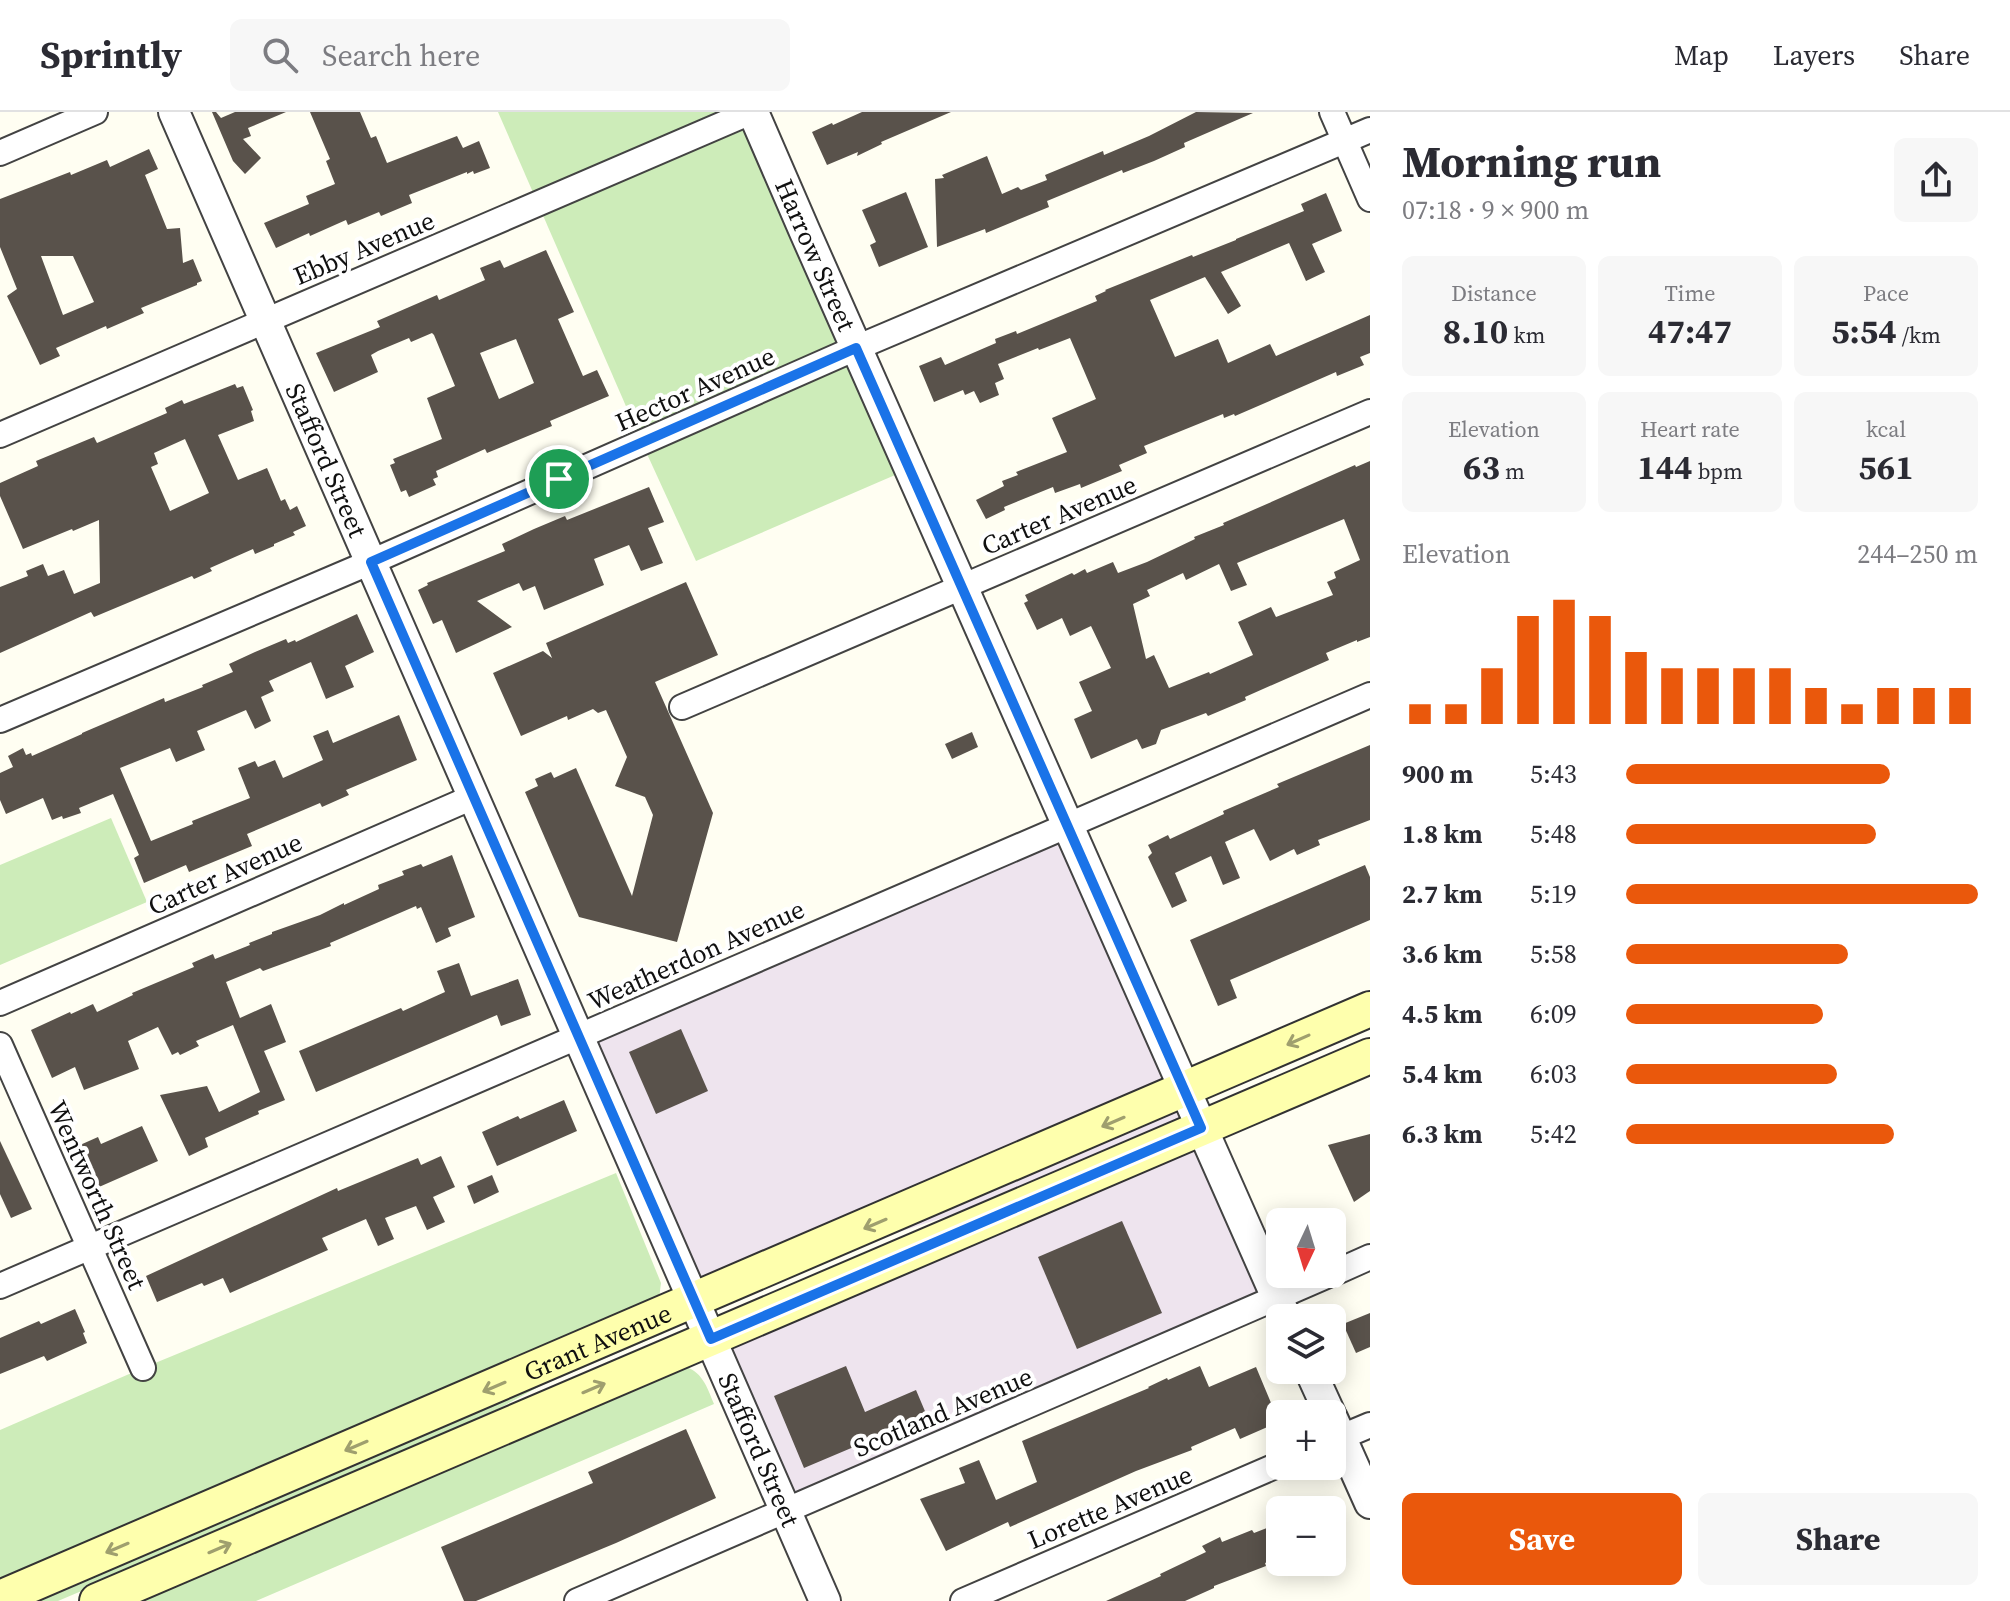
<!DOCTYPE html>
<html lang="en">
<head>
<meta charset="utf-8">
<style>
	:root { --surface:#fff; --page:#f7f7f7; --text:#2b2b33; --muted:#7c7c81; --line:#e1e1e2; --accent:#ea580c }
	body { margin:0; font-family:"Source Serif 4",serif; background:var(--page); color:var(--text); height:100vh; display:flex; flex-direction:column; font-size:30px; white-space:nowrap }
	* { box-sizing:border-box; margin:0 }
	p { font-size:26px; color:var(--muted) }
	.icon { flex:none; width:44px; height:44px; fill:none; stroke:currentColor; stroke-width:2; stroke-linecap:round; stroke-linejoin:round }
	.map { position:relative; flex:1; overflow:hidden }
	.drawer { display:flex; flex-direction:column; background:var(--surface); width:640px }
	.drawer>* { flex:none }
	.needle { width:52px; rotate:184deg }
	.buttons { position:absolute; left:1266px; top:1096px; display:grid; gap:16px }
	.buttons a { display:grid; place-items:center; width:80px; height:80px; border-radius:12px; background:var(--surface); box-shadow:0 4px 20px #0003; font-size:40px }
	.pin { position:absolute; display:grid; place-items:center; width:68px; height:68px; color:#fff; margin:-34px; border:4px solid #fff; border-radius:50%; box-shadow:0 2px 8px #0007 }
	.round { display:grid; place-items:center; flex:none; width:84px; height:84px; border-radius:12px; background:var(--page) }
	.overview { display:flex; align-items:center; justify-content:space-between; height:136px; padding:0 32px }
	h1 { font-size:44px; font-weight:700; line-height:60px }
	.figures { display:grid; grid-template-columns:repeat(3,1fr); gap:12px; height:136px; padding:8px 32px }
	.figures div { display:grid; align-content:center; border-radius:12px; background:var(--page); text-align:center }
	.figures b { font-size:34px; font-weight:700 }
	.figures small { font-size:22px; font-weight:400 }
	.figures p { font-size:22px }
	.chart { height:224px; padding:16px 32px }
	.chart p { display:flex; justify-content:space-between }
	.chart svg { width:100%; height:144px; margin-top:8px; stroke:var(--accent); stroke-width:6 }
	.primary-button { display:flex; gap:16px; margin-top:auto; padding:16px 32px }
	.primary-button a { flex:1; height:92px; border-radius:12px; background:var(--accent); color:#fff; font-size:32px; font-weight:700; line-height:92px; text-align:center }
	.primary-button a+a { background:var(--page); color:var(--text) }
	ul { padding:0 32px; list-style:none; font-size:26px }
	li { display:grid; grid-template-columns:128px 96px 1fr; align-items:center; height:60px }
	li i { height:20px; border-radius:10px; background:var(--accent) }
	header { display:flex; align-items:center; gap:48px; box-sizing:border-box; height:112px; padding:0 40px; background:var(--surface); border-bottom:2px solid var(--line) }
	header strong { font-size:38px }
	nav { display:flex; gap:44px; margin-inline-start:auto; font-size:28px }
	.search { width:560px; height:72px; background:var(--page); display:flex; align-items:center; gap:20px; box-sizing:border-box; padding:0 28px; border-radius:12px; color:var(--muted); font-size:30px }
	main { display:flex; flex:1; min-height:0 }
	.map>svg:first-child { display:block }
</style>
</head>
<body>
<header>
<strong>Sprintly</strong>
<div class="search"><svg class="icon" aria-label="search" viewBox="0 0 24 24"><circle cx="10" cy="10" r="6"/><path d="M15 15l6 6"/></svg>Search here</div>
<nav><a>Map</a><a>Layers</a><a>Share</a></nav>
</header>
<main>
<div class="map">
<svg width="1370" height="1489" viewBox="0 0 1370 1489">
	<rect width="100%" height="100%" fill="#fffef2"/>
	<!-- industrial -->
	<path fill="#eee4ee" d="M1067,714L1278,1186L785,1398L711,1227L1147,1038L721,1179L694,1190L578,925Z"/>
	<!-- green -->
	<g fill="#cdecb9">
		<path d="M498,0H753L909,357L696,449L642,331Z"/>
		<path d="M111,706L147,790L0,853V753Z"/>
		<path d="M616,1061L661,1171L659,1187L0,1471V1318L143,1256Z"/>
		<path d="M668,1217L662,1222L540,1274L460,1318L58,1489H22Z"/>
		<path d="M682,1254C702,1258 707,1275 714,1292L256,1489H125Z"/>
	</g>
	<!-- building -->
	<g fill="#59524b" fill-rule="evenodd">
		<path d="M212,0H216L221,6L235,0H286L248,16L251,24L243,27L261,46L245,62L233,49Z"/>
		<path d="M310,0H360L371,26L376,24L387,51L457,24L463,36L479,29L490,56L474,62L473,59L467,62V60L409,83L412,91L381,104L379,100L348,113L346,108L310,124L309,121L276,136L264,111L309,92L306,84L335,72L326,49L330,47Z"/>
		<path d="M862,0H951L881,30L882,32L857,44L858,40L827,53L812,20L832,11L833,13Z"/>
		<path d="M1196,0L1253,1L1184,31L1185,35L1154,49L1123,61L1122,58L1047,89L1049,95L986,121L985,117L937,135L935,67L944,66L942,63L987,44L1002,82L1018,75L1021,78L1047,68L1045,63L1103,39L1104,43L1149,24Z"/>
		<path d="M149,37L158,57L145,63L167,117L180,116L183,151L193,147L202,169L197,171V173L141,196L144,201L107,217L106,214L56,236L60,244L40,253L7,184L17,177L0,135V87L70,60L71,63L107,48L110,55ZM41,144H73L94,190L63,203Z"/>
		<path d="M906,80L928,135L879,155L870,133L876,130L862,98Z"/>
		<path d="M1326,81L1342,119L1312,132L1325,160L1306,169L1289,131L1221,160L1241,194L1228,202L1205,165L1150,188L1175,245L1218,227L1228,251L1270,232L1276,244L1370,203V241L1360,245L1364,253L1337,264L1336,260L1235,304L1234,302L1224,306L1223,302L1144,334L1147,341L1119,353L1122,359L1081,376L1080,372L1055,381L1053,375L1004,395L1005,398L986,407L976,388L1004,374L1002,369L1018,363L1016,360L1067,340L1052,306L1096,287L1070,226L1039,238L1038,236L998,252L1004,267L995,271L999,283L980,291L974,279L965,283L963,278L934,290L919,254L941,245L945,253L996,231L995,227L1016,219L1017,222L1097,189L1095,184L1106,179L1105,178L1192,143L1193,145L1236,128V127L1304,99L1301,92Z"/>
		<path d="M546,138L574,200L558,207L583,264L597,258L609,284L550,309L552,314L487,341L485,337L436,359L438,365L433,367L436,373L409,385L406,378L401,380L390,353L395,351L393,347L442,327L427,286L455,274L434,223L432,221L411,230L409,226L378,239L371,243L378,260L334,280L316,241L380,215L377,209L437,183L439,188L485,168L480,156L500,148L504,156ZM516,227L534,271L499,287L480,241Z"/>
		<path d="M235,272L237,276L243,274L253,298L251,299L254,309L218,323L238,368L267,356L281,389L285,387L290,398L297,394L306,414L293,420L295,423L274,432V434L255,442L253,437L210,456L212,459L194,467L192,464L94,505L91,500L0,541V475L28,464L26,459L43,452L48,464L64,458L74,482L100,471L99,408L73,419L72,417L23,437L0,384V371L38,354L36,349L94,325L97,331L167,301L165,296L182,288L184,292ZM185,327L209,381L170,399L151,355L158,352L154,341Z"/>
		<path d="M1370,349V525L1357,530V528L1326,541L1329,548L1245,585L1246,588L1208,604L1206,601L1161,618L1156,632L1142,637L1137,627L1091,647L1074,607L1092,599L1079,570L1111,556L1091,514L1070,524L1062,506L1037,518L1024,491L1028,489L1025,483L1072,461L1074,463L1085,457L1087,461L1113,450L1118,461L1147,450L1195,427L1194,425L1224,413L1223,411L1244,402L1355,353L1356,355ZM1344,407L1360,448L1334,460L1336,466L1327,470L1333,483L1276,505L1271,495L1238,510L1253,543L1210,562L1209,560L1169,576L1154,543L1146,547L1133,492L1150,484L1147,478L1183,461L1186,468L1219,452L1231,479L1247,473L1237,451Z"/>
		<path d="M649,375L664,410L648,416L663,451L641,459L629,433L594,447L604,473L544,498L535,474L523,479L519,471L477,489L512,515L456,541L442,508L433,512L418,478L428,473L427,471L505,439L502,432L534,417L565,404L567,408Z"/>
		<path d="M686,470L718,543L655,570L713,701L677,830L579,805L525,680L538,674L535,667L551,660L554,666L576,656L632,784L653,703L645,685L615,674L627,645L606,598L598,601L593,597L568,608L567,604L521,624L493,561L543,539L552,546L546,531Z"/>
		<path d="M357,502L374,540L345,554L354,575L326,587L311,550L269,569L274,579L261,585L271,609L255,617L246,598L197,619L205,638L176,650L170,636L120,656L151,729L193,712L192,709L250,686L238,656L255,649L258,655L275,648L283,666L323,648L313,624L328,618L333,631L399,603L417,648L346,678L349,683L322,695L320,691L247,722L252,734L189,760L186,753L144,771L134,746L139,743L113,682L79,696L81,701L63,707L62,704L52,708L43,686L6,702L0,688V661L13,655L8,644L23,636L26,643L31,641L32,644L82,622V621L164,586L165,590L203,575L202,573L233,560L229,552L255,540L286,527L288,531L295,528L296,530Z"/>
		<path d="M972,620L978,635L952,647L945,632Z"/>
		<path d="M1370,633V708L1318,728L1320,733L1297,743L1294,737L1270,749L1254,717L1225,730L1240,766L1223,773L1211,744L1175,761L1187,789L1172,796L1148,745L1152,741L1148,733L1168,723L1170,727L1224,702L1223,699L1279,675L1277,672Z"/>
		<path d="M452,743L475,805L448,816L451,824L436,831L421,795L417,797L416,794L330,831L331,834L263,859L260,856L226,870L240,906L271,892L286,930L264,939L285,988L258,999L259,1002L205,1026L208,1035L189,1044L160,983L207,974L219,1000L260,980L233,913L196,929L199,934L180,943L178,940L172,943L158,915L128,929L139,957L84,978L75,955L52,966L31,918L70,900L71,902L93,892L97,900L133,883L132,881L194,855L192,851L213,842L215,847L250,833L249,831L272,822V820L320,803L344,791V793L379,777L378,773L404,763L402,759L421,752L423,755Z"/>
		<path d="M1365,753L1370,765V808L1230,868L1237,886L1218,894L1190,828Z"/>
		<path d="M459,851L471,884L518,867L531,903L501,914L497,903L316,980L299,939L401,896L403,899L445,880L437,859Z"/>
		<path d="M681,917L708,979L656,1002L629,940Z"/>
		<path d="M564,988L577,1019L497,1054L482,1020L518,1004L520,1007Z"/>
		<path d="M142,1014L158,1049L99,1075L80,1033L98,1025L101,1032Z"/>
		<path d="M1370,1022V1079L1354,1090L1328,1033Z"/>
		<path d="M0,1029L32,1097L11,1106L0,1082Z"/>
		<path d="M441,1044L455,1075L433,1085L445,1110L427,1118L416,1094L385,1106L394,1127L378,1134L366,1107L322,1126L328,1138L230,1181L223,1166L204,1174L202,1171L157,1190L146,1164L337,1076L338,1079L418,1046L421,1053Z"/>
		<path d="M492,1063L499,1080L474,1092L467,1074Z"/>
		<path d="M1122,1109L1162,1201L1077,1237L1038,1145Z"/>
		<path d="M75,1197L85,1220L83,1221L87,1231L47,1249L44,1244L0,1262V1226L39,1209L41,1212Z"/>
		<path d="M1370,1201V1235L1356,1241L1343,1212Z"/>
		<path d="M846,1254L865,1300L916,1278L927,1304L804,1356L774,1284Z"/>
		<path d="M1200,1254L1209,1275L1256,1255L1279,1310L1240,1327L1235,1316L1191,1335L1192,1338L1136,1359L1010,1415L1008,1410L946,1439L920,1387L965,1371L959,1356L979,1348L996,1388L1037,1370L1022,1329L1149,1276L1148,1275L1167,1266L1168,1268Z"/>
		<path d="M686,1317L716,1386L616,1431L476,1489H464L441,1435L593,1371L588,1360Z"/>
		<path d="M1280,1411V1445L1265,1451L1266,1454L1214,1474V1476L1185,1489H1106L1161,1464L1160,1462L1206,1440L1202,1434L1220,1425L1222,1430L1252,1418L1254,1421Z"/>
	</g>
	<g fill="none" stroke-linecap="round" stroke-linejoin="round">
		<defs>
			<g id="minor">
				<path d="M1332,0L1370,87"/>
				<path d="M0,41L95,0"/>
				<path d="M0,323L751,0"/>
				<path d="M682,595L1370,300"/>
				<path d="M0,608L371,450L856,236L1370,18"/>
				<path d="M0,891L473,685"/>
				<path d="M0,933L143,1256"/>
				<path d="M1332,1162L1370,1145"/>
				<path d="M0,1174L1370,583"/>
				<path d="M1332,1329L1370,1313"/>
				<path d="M577,1489L1331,1162"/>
				<path d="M963,1489L1280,1352"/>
			</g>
			<g id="tertiary">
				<path id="s1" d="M174,0L825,1489"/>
				<path id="s2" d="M753,0L805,120L1286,1206"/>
				<path d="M1310,1258L1330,1302"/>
				<path d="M1332,1306L1370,1391"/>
			</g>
			<g id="secondary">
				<path id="s3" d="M0,1486C457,1291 914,1096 1370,897"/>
				<path d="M97,1489L1370,944"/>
			</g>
		</defs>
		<!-- minor casing -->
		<use href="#minor" stroke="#434343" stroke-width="28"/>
		<!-- tertiary casing -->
		<use href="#tertiary" stroke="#434343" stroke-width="34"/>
		<!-- secondary casing -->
		<use href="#secondary" stroke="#323232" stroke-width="38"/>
		<!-- minor -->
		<use href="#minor" stroke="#fff" stroke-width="24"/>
		<!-- tertiary -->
		<use href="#tertiary" stroke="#fff" stroke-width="30"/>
		<!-- secondary -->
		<use href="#secondary" stroke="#feffad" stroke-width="34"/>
	</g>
	<!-- one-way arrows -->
	<defs><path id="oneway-shaft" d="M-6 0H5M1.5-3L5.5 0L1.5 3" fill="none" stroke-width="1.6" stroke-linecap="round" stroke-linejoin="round" transform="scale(2)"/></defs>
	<g stroke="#9f9f6e">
		<use href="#oneway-shaft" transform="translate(1298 928) rotate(156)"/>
		<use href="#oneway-shaft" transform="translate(1113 1010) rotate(157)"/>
		<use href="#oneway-shaft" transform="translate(875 1112) rotate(157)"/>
		<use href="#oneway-shaft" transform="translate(494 1275) rotate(157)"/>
		<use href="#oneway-shaft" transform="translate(594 1276) rotate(-23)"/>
		<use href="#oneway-shaft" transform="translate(356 1334) rotate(157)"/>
		<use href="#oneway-shaft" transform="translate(117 1436) rotate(157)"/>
		<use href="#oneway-shaft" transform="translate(220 1436) rotate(-23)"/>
	</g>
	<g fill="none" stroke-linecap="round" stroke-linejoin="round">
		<defs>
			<path id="route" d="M856,236L1201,1016L711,1227L371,450Z"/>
		</defs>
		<!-- route casing -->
		<use href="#route" stroke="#fff" stroke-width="16"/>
		<!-- route -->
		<use href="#route" stroke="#1a73e8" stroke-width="10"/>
	</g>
	<g text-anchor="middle" stroke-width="8" stroke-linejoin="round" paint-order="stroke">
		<!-- street labels -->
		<g font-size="26" fill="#101010" stroke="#fff">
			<text transform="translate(364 136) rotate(-23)" y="9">Ebby Avenue</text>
			<text dy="9" stroke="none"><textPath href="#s2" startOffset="156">Harrow Street</textPath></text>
			<text transform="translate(695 277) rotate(-24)" y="9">Hector Avenue</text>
			<text dy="9" stroke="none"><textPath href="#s1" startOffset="380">Stafford Street</textPath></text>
			<text transform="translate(1059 403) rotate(-23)" y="9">Carter Avenue</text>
			<text transform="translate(225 762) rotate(-24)" y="9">Carter Avenue</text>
			<text transform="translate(696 843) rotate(-24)" y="9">Weatherdon Avenue</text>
			<text transform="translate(97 1083) rotate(66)" y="9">Wentworth Street</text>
			<text dy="9" stroke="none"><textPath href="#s3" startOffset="650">Grant Avenue</textPath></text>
			<text transform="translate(943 1300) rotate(-23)" y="9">Scotland Avenue</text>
			<text dy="9" stroke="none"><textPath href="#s1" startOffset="1460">Stafford Street</textPath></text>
			<text transform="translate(1110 1395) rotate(-23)" y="9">Lorette Avenue</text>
		</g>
	</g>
</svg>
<div class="buttons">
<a><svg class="needle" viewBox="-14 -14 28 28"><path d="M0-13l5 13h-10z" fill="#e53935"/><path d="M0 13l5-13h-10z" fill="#7c7c81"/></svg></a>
<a><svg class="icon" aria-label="layers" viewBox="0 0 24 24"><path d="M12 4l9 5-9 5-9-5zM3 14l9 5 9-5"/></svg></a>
<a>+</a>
<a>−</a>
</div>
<div class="pin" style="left:559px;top:367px;background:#1e9e55"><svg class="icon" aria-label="arrive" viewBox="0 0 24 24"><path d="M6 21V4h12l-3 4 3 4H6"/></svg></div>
</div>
<section class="drawer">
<div class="overview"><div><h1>Morning run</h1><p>07:18 · 9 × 900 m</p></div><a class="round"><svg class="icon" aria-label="share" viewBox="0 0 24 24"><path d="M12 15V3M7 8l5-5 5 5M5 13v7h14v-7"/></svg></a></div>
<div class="figures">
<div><p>Distance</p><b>8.10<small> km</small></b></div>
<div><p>Time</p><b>47:47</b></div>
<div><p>Pace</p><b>5:54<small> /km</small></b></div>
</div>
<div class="figures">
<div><p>Elevation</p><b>63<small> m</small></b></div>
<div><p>Heart rate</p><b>144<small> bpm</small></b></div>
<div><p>kcal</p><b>561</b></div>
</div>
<div class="chart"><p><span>Elevation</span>244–250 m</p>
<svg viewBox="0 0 160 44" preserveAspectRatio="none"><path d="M5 44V38M15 44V38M25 44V27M35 44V11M45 44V6M55 44V11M65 44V22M75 44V27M85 44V27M95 44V27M105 44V27M115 44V33M125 44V38M135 44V33M145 44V33M155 44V33"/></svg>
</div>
<ul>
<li><b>900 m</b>5:43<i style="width:75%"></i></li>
<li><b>1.8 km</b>5:48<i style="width:71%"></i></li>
<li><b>2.7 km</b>5:19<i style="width:100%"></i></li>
<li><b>3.6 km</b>5:58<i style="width:63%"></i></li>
<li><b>4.5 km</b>6:09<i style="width:56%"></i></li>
<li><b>5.4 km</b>6:03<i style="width:60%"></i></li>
<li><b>6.3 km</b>5:42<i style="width:76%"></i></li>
</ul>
<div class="primary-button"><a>Save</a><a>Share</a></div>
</section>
</main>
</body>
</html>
